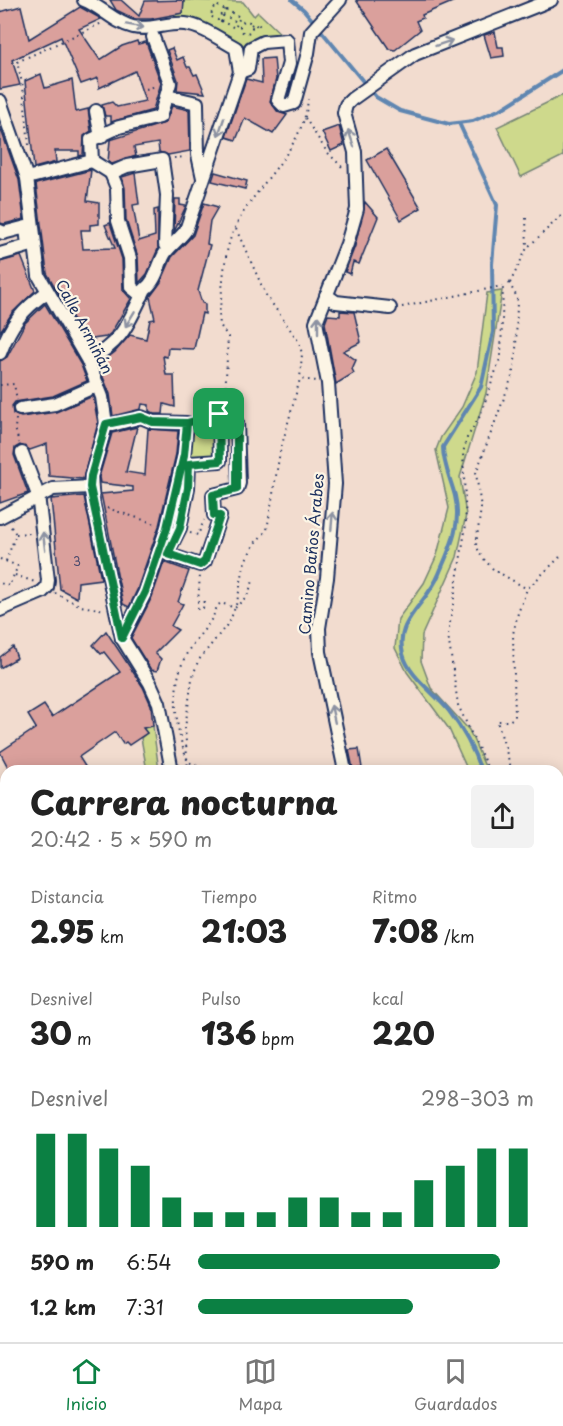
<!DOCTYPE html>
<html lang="es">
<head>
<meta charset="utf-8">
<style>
	:root { --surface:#fff; --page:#f2f2f2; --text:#222; --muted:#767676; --line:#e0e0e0; --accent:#0b8043 }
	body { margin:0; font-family:"Playpen Sans",sans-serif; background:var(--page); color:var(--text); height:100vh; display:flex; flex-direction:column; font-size:22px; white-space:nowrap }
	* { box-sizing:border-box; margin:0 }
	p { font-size:20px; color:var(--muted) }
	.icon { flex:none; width:33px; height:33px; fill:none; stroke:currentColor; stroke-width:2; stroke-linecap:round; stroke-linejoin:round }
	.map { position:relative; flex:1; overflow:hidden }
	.panel { position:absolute; left:0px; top:765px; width:564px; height:578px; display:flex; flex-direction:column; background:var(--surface); border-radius:18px 18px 0 0; box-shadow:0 3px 15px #0003 }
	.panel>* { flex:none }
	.pin { position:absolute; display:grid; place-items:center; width:51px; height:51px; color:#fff; margin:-26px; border-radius:12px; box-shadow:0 3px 9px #0006 }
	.round { display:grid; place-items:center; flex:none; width:63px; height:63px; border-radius:6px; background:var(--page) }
	.summary { display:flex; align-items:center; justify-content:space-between; height:102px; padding:0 30px }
	h1 { font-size:33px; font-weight:800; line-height:45px }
	.stats { display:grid; grid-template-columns:repeat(3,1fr); gap:9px; height:102px; padding:6px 30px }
	.stats div { display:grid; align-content:center }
	.stats b { font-size:30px; font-weight:800 }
	.stats small { font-size:16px; font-weight:400 }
	.stats p { font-size:16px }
	.chart { height:168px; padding:12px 30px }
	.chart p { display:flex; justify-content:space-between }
	.chart svg { width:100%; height:108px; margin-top:6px; stroke:var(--accent); stroke-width:6 }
	ul { padding:0 30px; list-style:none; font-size:20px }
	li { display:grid; grid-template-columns:96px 72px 1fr; align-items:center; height:45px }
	li i { height:15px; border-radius:8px; background:var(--accent) }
	.menu { display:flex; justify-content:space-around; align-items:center; height:84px; border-top:2px solid var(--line); background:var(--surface); font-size:16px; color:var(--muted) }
	.menu a { display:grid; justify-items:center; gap:3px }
	.menu .current { color:var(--accent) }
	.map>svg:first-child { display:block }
</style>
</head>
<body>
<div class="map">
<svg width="563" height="1342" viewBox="0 0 563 1342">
	<rect width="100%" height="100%" fill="#f2dccf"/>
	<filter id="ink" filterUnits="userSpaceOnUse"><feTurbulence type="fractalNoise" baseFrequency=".0167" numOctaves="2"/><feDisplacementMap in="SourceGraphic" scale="12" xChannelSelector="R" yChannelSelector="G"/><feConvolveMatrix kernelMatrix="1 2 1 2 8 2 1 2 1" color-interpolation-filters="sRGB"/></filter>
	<g filter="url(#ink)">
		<!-- green -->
		<g fill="#ced98c" stroke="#748475" stroke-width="1.5">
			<path d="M184,0L243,2L254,16L258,12L283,36L245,46L190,19L171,23L177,13H183Z"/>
			<path d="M563,95V156L521,177L497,127Z"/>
			<path d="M502,291L486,393L460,477L466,515L457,557L422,635L421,661L431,688L469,730L487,771H468L449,729L407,672L395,648L398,619L424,583L437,555L449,508L436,450L441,437L462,407L477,372L487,293Z"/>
			<path d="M219,418L220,461L189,463L194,423Z"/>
			<path d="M153,726L159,771H147L141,738L147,733L143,728Z"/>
		</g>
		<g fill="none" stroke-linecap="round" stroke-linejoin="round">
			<!-- stream -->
			<g stroke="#5e86b1" stroke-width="4">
				<path d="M292,0L304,10L376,97L400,111L449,124L473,121L503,108L563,70"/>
				<path d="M459,123L497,205L492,264L493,332L481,387L443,447C443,464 451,480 455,496C462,525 450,548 439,574C428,603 394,620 403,654C409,677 435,693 449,711C462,728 474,750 481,771"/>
				<path d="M558,1010L563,1018"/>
			</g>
		</g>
		<!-- building -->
		<g fill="#daa09c" stroke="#1b2f5e" stroke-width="1.5">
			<path d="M110,0H121L139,16L145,1L184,0L183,13L151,19H135L116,10Z"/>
			<path d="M356,0H457L422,15L423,18L416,21L420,30L395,50L389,49Z"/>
			<path d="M21,6L29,39L80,7L98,17L101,19L79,29L100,60L122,46L137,41L138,44L146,42L161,83L153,110L111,122V116H105L102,105L112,102L117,107L145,101L135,71L99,88L98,78L81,84L61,37L12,60L20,85L0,89V12Z"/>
			<path d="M495,32L498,47H503L504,56L491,58L484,35Z"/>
			<path d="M172,48L177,60L183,57L187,67H190L194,75L197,74L205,93L177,90L178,80L167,50Z"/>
			<path d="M274,58L276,79L270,101L278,112L287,115L273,134L245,118L236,140L226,137L246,79L262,83L261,59Z"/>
			<path d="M41,74L45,88L72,80L76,112L88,109L91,131L84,136L83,155L79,156V151H55L56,162L34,168L25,81Z"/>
			<path d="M172,106L189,110L190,151L168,155L159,152L158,143L134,147L136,156L112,164L108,162L110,140L165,123Z"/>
			<path d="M339,126L344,145L331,151L322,132Z"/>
			<path d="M0,127L19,180L24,219L4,224L0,223Z"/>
			<path d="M386,149L421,208L401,220L367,160Z"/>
			<path d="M91,170L87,201L99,203V224L90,225V230H81L83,249L115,248L105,225L110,223L122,259L123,290L131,299L111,333L106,337L85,340L87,343L47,273L36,184Z"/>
			<path d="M215,172L247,181L245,189L212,181Z"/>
			<path d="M135,173L139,204L133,205L139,241L155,236L154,210L158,209V249L147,274L139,283L138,257L126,220L125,188L122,177Z"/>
			<path d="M175,199H180V205L186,206L174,232Z"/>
			<path d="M365,202L378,217L359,264L353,262L350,274L345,272L355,246Z"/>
			<path d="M204,203L218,207L210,221L207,244L210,245L198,291L202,303L205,304V314L202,313L194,349L168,348L167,357L163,356L166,375H174L175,407L164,404L163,414H155L149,411V405L142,404L141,409L113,416L110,394L98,365L115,352L130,335L146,339L150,320L155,319L150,297L161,282L172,257L193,235Z"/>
			<path d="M21,256L35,291L12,313L0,332V262Z"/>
			<path d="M45,304L81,365L87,381L53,396L15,402L12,406L13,414L21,417L56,412L93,396L98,423L83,479L49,476L47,444L30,450L20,445L15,448L14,455L28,493L0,503V361L7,357L25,323Z"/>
			<path d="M340,311L354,312L361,342L343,351L356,360L352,369L354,373L336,384L325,323L328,315L340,316Z"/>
			<path d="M137,427L126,472L145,475L148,429L178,431L176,454L159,526L137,590L129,607L123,604L101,494L133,491V487L100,483L99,477L112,433Z"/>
			<path d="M84,496L101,579L78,582L77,598L60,589L51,499Z"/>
			<path d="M164,562L189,571L178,602L183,604L171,626L178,630L155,653L161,659L157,671L151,670L131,638L152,597Z"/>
			<path d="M106,631L143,687L151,705L153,726L143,728L147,733L129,745L126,742L123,744L115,732L79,757L88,771H10L0,752L36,728L28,715L44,705L52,717L120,672L104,652L101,654L93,645Z"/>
			<path d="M13,647L17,658L0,668V657Z"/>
			<path d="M359,749L362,768L353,769L349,750Z"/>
		</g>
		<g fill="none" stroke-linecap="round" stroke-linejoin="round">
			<defs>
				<g id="minor">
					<path d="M84,0C102,7 115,23 133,27C150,31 168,22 185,24C202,26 221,40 236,48L240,72L186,230C180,239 167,248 164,255C158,266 156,281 145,289C127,325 124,340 88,361"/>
					<path d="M240,72L248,69L251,48L263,42L287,40L289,63L278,100L284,106L294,103L308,53L311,32L340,0"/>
					<path d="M167,96L197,103L198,155L203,178"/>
					<path d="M0,101L27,178L39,276L88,361L102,397L106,424L91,476L93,503L122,638L150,683L159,703L172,771"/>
					<path d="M96,111L101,137"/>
					<path d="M92,161L91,140L119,127L160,117L170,83L153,37"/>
					<path d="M92,161L111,173L127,166L162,160L167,195L165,245"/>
					<path d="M111,173L117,188L118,221L130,258L131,287L142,296"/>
					<path d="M27,178L92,161"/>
					<path d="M0,231L3,233L26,227L28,246L0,254"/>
					<path d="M326,295L336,302L390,308"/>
					<path d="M0,353C11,324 22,310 47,292"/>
					<path d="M232,408V424L237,423L239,483L237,489L213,495L214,515L220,516L205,561L200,565L167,554L180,528L188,488L189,463L220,461L219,409Z"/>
					<path d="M20,409L55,404L98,385"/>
					<path d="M106,424L112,425L141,417L153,422L187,423L184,455L167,528L145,593L122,638"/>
					<path d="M0,517L53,489L90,487"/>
					<path d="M0,610L42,592L47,587L48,580L38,495L22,453"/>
					<path d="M345,771L320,652L319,628L327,578L335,484L328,383L316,322L347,244L357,209L355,152L344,113L346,105L352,99L415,54L551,0"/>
					<path d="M0,978L6,986"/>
					<path d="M558,1051L563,1059"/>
					<path d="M0,1066L6,1062"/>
					<path d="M0,1157L6,1151"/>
					<path d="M0,1194L6,1196"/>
					<path d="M0,1330L6,1332"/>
					<path d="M20,1336L37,1342"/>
					<path d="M58,1342V1336"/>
					<path d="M111,1342V1336"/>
					<path d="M165,1342V1336"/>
				</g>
				<g id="major">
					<path d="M0,1304L6,1289"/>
					<path d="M552,1336L557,1342"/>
				</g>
			</defs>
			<!-- minor casing -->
			<use href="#minor" stroke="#1b2f5e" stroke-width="16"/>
			<!-- major casing -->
			<use href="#major" stroke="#1b2f5e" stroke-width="20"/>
			<!-- path -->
			<g stroke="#1b2f5e" stroke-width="2" stroke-dasharray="1.5 4.5" stroke-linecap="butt">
				<path d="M224,9L218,20L210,16L216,5L225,10"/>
				<path d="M226,10L240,17L235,28L221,21Z"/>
				<path d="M223,15L237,22"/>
				<circle cx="246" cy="27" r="6"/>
				<path d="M251,25L254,23L258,27L260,26L257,23"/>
				<path d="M146,89L156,86"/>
				<path d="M305,118L327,152L345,170"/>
				<path d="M29,145L23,87L17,62L102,23"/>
				<path d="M174,158L186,157"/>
				<path d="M526,218L527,248"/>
				<path d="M236,229L266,295L299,342L302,354L300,379"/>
				<path d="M509,283L517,297L516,354L513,374L476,473L481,508L476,545L481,556L493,569L527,589"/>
				<path d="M510,283L527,248L563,214"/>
				<path d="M402,307L502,286"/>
				<path d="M0,385L14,384L17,400"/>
				<path d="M225,398L228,337L220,325L219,314C223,290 223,262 230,240C247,189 304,154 308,99"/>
				<path d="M16,419L15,428L19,443"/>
				<path d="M107,508L156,524"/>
				<path d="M190,533L198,535L204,520"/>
				<path d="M16,534L31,533"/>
				<path d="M0,559L18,566L9,586L0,583"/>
				<path d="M6,561L16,534L9,524"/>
				<path d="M15,575L35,582"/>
				<path d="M55,593L81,606L105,610"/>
				<path d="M197,609L203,608L204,602H198L200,575"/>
				<path d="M188,771L185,728L192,679L198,661L230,621L237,602L245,561L255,543L267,530L280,452L300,379L317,381"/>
				<path d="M214,771L188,762C174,728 169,680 190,648C200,633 212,624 217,606L221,603L235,608L247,596L254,579"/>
				<path d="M489,771L458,705L448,635L466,525L463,453L467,438L480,416L501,356L503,286"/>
				<path d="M512,771L497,721H509L515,717L513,634L518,613L527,589L563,554"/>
				<path d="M0,932L6,928"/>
			</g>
			<!-- minor -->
			<use href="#minor" stroke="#fcf5e5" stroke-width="12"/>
			<!-- major -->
			<use href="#major" stroke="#fcf5e5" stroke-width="15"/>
		</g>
		<!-- one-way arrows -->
		<defs><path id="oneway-shaft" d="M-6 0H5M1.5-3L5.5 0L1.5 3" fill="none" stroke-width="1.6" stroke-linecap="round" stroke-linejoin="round" transform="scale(1.5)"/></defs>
		<g stroke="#8c92a2">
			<use href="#oneway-shaft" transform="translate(135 26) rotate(10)"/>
			<use href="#oneway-shaft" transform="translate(444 43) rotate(-19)"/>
			<use href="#oneway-shaft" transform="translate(221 127) rotate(109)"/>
			<use href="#oneway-shaft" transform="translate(351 138) rotate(-109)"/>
			<use href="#oneway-shaft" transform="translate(130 319) rotate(121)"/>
			<use href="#oneway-shaft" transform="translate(318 325) rotate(-90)"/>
			<use href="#oneway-shaft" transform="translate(332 521) rotate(-85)"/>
			<use href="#oneway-shaft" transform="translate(44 541) rotate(-97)"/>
			<use href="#oneway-shaft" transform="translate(333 714) rotate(-102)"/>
		</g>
	</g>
	<g fill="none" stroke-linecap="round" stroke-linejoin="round" filter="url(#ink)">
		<defs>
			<path id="route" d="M219,414L220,461L189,464L188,488L180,528L168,554L200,565L205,561L220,516L214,515L213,495L237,489V423L232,424V408L219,409V414L187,423L184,455L167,528L145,592L122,638L90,487L91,476L106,424L141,417L153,422L187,423L219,414"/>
		</defs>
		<!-- route casing -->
		<use href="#route" stroke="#fff" stroke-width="12"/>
		<!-- route -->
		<use href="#route" stroke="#0b8043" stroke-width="8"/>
	</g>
	<g text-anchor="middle" stroke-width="4.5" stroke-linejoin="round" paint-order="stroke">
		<!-- number labels -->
		<g font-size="12" fill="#4b4b6e">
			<text x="77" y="566">3</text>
		</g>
		<!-- street labels -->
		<g font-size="15" fill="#1b2f5e" stroke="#fcf5e5">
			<text transform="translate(84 327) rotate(62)" y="5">Calle Armiñán</text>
			<text transform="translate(312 554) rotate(-85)" y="5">Camino Baños Árabes</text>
		</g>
	</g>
</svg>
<div class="pin" style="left:219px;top:414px;background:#1e9e55"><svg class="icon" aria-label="arrive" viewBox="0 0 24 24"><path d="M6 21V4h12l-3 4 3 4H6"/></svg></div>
<section class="panel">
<div class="summary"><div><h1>Carrera nocturna</h1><p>20:42 · 5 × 590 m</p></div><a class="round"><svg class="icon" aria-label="share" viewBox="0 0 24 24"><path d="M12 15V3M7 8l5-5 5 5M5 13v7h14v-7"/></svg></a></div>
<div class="stats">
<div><p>Distancia</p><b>2.95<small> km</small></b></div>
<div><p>Tiempo</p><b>21:03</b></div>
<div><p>Ritmo</p><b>7:08<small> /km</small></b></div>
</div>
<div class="stats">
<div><p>Desnivel</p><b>30<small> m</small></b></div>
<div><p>Pulso</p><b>136<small> bpm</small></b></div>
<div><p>kcal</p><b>220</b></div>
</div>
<div class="chart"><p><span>Desnivel</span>298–303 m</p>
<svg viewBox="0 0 160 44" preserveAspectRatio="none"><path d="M5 44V6M15 44V6M25 44V12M35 44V19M45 44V32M55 44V38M65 44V38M75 44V38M85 44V32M95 44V32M105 44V38M115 44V38M125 44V25M135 44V19M145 44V12M155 44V12"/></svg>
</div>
<ul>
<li><b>590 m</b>6:54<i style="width:90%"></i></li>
<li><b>1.2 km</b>7:31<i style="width:64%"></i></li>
</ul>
</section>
</div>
<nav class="menu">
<a class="current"><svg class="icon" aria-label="home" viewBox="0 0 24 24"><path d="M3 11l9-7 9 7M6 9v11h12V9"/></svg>Inicio</a>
<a><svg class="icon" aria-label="map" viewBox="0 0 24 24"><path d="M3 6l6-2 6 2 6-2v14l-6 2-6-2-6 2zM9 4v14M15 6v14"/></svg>Mapa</a>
<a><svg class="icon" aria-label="saved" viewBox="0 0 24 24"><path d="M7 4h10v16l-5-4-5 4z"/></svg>Guardados</a>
</nav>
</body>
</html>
